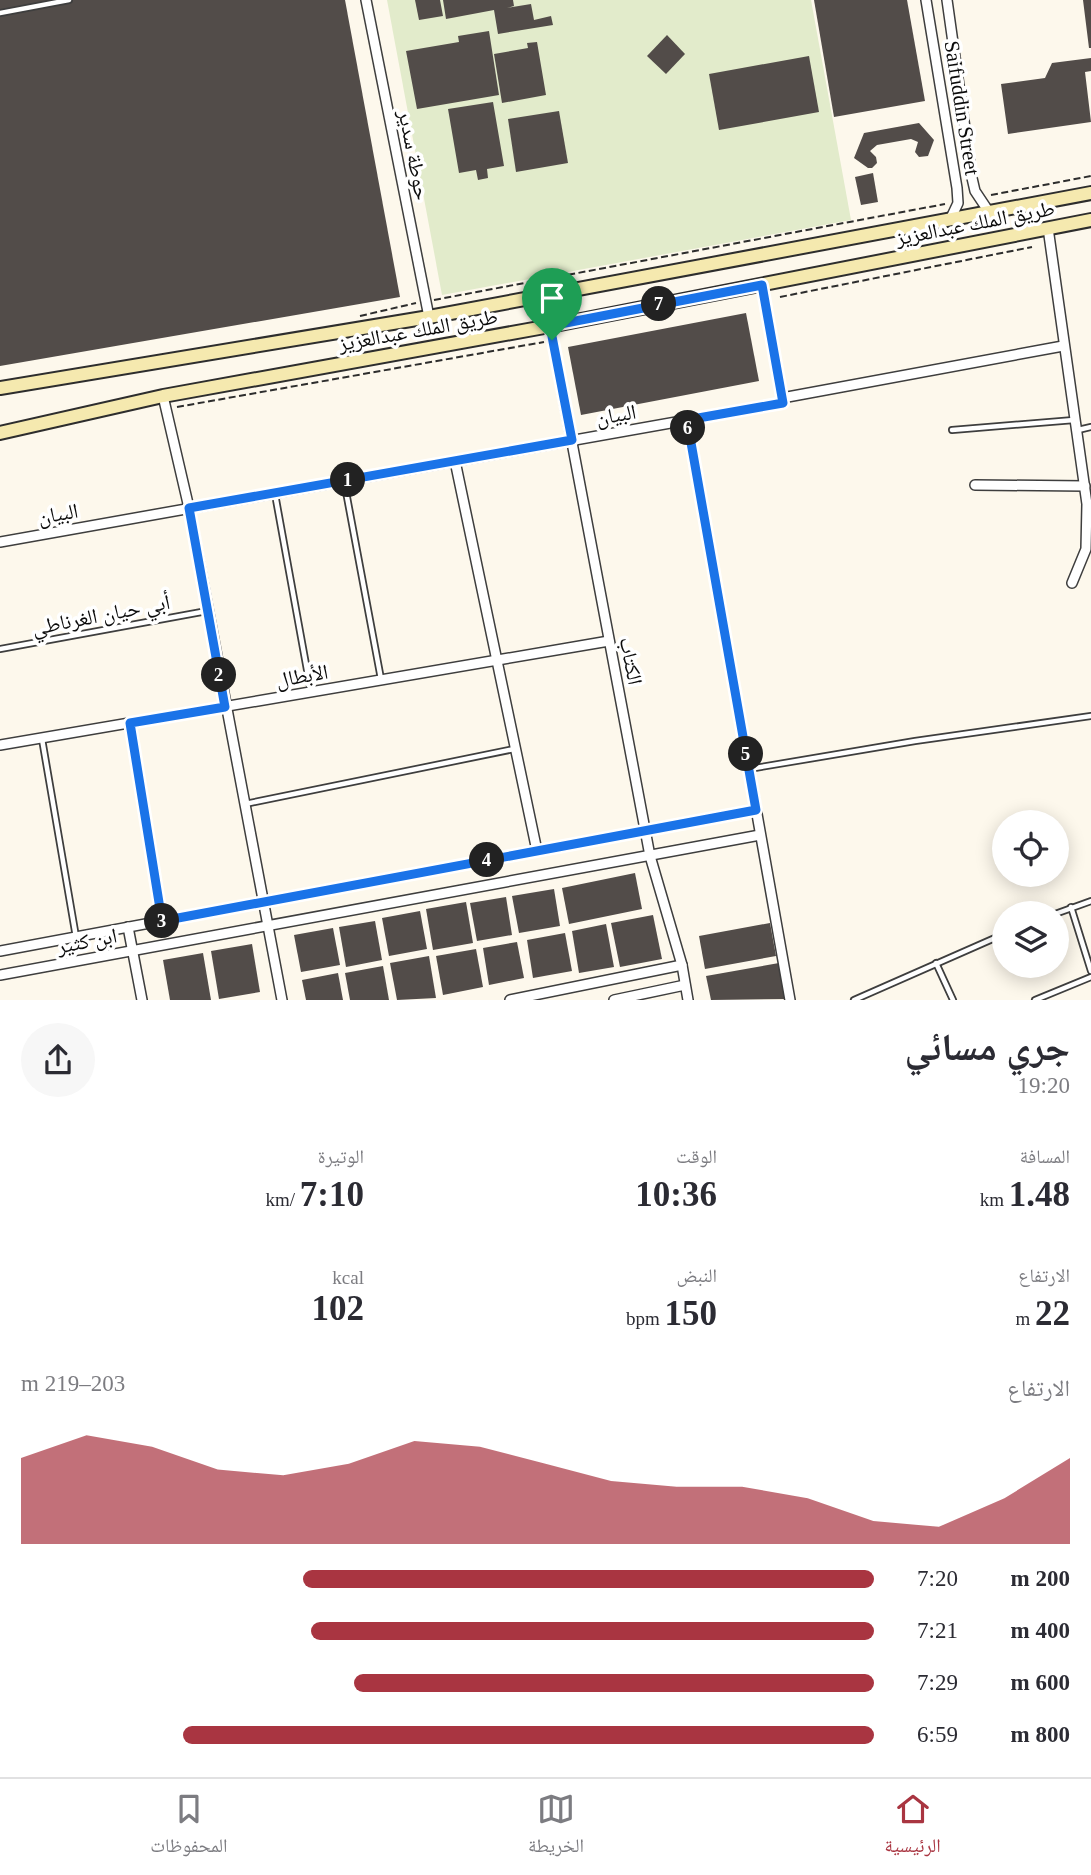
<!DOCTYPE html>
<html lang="ar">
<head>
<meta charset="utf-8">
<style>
	:root { --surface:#fff; --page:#f7f7f7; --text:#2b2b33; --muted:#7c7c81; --line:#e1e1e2; --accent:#a93541 }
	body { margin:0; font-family:"Times New Roman","Noto Naskh Arabic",serif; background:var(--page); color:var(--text); direction:rtl; height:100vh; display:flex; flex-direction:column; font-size:26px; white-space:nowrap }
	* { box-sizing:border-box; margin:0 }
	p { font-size:23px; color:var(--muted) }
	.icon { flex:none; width:38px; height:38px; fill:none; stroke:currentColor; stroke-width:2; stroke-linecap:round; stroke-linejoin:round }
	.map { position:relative; height:1000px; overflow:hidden; direction:ltr }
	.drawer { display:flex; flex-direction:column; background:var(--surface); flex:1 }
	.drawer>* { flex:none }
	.tools { position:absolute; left:992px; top:810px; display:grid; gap:14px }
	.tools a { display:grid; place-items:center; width:77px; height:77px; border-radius:50%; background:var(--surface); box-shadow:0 4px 18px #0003; font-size:35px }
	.pin { position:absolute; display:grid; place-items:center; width:60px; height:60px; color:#fff; margin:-72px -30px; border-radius:50% 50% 50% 0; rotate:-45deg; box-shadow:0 0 7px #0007 }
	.pin .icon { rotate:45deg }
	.km { position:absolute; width:35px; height:35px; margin:-18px; border-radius:50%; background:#222; color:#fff; font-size:19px; line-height:35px; text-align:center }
	.round { display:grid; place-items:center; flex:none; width:74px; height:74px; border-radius:37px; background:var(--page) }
	.head { display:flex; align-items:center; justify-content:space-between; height:119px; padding:0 21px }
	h1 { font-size:38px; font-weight:700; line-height:52px }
	.stats { display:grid; grid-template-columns:repeat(3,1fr); gap:10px; height:119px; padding:7px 21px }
	.stats div { display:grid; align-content:center }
	.stats b { font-size:35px; font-weight:700 }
	.stats small { font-size:19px; font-weight:400 }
	.stats p { font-size:19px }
	.chart { height:196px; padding:14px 21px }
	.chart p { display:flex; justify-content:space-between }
	.chart svg { width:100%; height:126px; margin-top:7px; fill:var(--accent); opacity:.7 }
	ul { padding:0 21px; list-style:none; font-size:23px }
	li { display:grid; grid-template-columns:112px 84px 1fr; align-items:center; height:52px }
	li i { height:18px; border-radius:9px; background:var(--accent) }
	.menu { display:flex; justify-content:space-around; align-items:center; height:98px; border-top:2px solid var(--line); background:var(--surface); font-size:19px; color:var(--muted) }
	.menu a { display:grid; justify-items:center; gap:4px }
	.menu .current { color:var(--accent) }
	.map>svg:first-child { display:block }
</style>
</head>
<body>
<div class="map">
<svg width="1091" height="1000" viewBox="0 0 1091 1000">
	<rect width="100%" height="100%" fill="#fdf8ec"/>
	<!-- pitch -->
	<path fill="#e2ebcb" d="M387,0H811L851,220L442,295Z"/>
	<!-- building -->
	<g fill="#524c49">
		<path d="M0,0H345L400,297L0,366Z"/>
		<path d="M415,0H440L443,16L419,20Z"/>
		<path d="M443,0H513L514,6L507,8L531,4L534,20L551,16L553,25L498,34L494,10L446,19Z"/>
		<path d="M814,0H907L925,101L834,117Z"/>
		<path d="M1083,0H1091V48H1089Z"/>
		<path d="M489,31L499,95L417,109L406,51L459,42L458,36Z"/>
		<path d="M667,35L685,54L666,74L647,56Z"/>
		<path d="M537,42L546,95L502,103L494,54L528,48L527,43Z"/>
		<path d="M809,56L819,112L719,130L709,74Z"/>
		<path d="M1091,58V71L1085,72L1091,122L1008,134L1001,84L1045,78L1052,63Z"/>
		<path d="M493,102L504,166L487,169L488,178L478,180L476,170L459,173L448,109Z"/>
		<path d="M559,111L568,163L516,172L508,119Z"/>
		<path d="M919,123L934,140L928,156L919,157L915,152L918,142L911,139L877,145L870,151L876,157L877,163L872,168H868L854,158L864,133Z"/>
		<path d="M873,173L878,202L861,205L855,177Z"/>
		<path d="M746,313L759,381L581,415L568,347Z"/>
		<path d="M635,873L642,909L569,924L562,888Z"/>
		<path d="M554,889L560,926L519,933L512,896Z"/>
		<path d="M506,897L512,935L477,941L470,903Z"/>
		<path d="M466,902L473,943L433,950L426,909Z"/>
		<path d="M420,911L427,949L389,956L382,918Z"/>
		<path d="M653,915L662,959L620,967L611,923Z"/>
		<path d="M375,921L382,960L346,967L339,927Z"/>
		<path d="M770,923L776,956L705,969L699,936Z"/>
		<path d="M606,924L614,967L579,973L572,931Z"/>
		<path d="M333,928L340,965L301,972L294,935Z"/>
		<path d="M565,933L572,971L533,978L527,940Z"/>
		<path d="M517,942L524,978L489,985L483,948Z"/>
		<path d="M252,944L260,992L219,999L211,951Z"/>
		<path d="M476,949L483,987L443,995L436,956Z"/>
		<path d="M203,953L211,1000H170L163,960Z"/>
		<path d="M429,956L436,998L397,1000L390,963Z"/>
		<path d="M779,963L786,999L711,1000L706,976Z"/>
		<path d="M383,966L389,1000H350L345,973Z"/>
		<path d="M338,973L343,1000H306L302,980Z"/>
	</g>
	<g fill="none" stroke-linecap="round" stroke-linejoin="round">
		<defs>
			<g id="service">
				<path d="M0,13L69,0"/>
				<path d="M952,430L1074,420"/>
				<path d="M1078,430L1091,427"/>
				<path d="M344,481L381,679"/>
				<path d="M275,494L311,692"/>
				<path d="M0,649L207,611"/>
				<path d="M130,724L162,921"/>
				<path d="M42,739L76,937"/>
				<path d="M749,769L915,741L1091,716"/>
				<path d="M245,804L514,749"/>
				<path d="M1071,907L1091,971"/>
				<path d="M1055,914L1091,901"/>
				<path d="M936,963L953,1000"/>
				<path d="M854,1000L1004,934"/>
				<path d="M1035,1000L1091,977"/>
			</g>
			<g id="minor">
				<path d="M366,0L429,317"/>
				<path d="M926,0L957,188L958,203L950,220"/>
				<path d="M947,0L972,178L975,191L989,212"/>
				<path d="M1048,228L1087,504L1086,549L1072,583"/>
				<path d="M550,326L650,856L682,965L688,1000"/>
				<path d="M163,396L189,508L282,1000"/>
				<path d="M782,398L1063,346"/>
				<path d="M687,420L790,1000"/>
				<path d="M455,461L537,851"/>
				<path d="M975,485L1085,486"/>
				<path d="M0,542L783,403L762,285"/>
				<path d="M0,745L609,641"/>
				<path d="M128,927L142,1000"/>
				<path d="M0,951L756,810"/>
				<path d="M0,975L760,835"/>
				<path d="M510,1000L682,965"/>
				<path d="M614,1000L685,985"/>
			</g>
			<g id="secondary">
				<path d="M0,388L429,317L1091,193"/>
				<path d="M0,433L163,396L550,326L1091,220"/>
			</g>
		</defs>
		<!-- service casing -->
		<use href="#service" stroke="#3e3e3e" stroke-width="8"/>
		<!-- minor casing -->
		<use href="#minor" stroke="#3e3e3e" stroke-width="12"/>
		<!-- secondary casing -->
		<use href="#secondary" stroke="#2d2d2d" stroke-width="16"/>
		<!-- path -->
		<g stroke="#2d2d2d" stroke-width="2" stroke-dasharray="7 3.5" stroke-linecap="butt">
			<path d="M991,195L1091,176"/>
			<path d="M780,297L1032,247"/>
			<path d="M434,300L945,204"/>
			<path d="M360,316L416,303"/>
			<path d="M177,407L544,342"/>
		</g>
		<!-- service -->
		<use href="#service" stroke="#fff" stroke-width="4.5"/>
		<!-- minor -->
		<use href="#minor" stroke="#fff" stroke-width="9"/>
		<!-- secondary -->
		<use href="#secondary" stroke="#f5e9af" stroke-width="12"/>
	</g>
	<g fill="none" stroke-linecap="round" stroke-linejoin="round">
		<defs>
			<path id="route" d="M762,285L783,403L687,420L756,810L162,921L130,723L225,707L189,508L572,440L550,326Z"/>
		</defs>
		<!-- route casing -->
		<use href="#route" stroke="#fff" stroke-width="14"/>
		<!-- route -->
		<use href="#route" stroke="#1a73e8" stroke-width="9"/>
	</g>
	<g text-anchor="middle" stroke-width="7" stroke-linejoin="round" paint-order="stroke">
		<!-- street labels -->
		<g font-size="21" fill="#0b0b0b" stroke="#fff">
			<text transform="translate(962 108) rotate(81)" y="7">Saifuddin Street</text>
			<text transform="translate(414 155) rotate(79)" y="7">حوطة سدير</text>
			<text transform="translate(975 223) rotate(-11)" y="7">طريق الملك عبدالعزيز</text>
			<text transform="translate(418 330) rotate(-10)" y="7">طريق الملك عبدالعزيز</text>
			<text transform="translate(616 415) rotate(-10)" y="7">البيان</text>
			<text transform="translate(58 514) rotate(-10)" y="7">البيان</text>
			<text transform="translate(101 615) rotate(-11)" y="7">أبي حيان الغرناطي</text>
			<text transform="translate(631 661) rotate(79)" y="7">الكتاب</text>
			<text transform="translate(302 676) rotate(-10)" y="7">الأبطال</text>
			<text transform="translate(87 941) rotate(-11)" y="7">ابن كثير</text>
		</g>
	</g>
</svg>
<div class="tools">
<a><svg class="icon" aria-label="locate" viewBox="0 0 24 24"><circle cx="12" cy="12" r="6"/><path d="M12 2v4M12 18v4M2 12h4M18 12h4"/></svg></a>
<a><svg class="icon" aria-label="layers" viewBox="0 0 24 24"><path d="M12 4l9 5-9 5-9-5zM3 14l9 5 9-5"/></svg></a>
</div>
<div class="pin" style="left:552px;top:340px;background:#1e9e55"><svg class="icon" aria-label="arrive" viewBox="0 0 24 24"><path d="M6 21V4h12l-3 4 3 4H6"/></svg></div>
<b class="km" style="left:348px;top:480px">1</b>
<b class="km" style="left:219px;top:675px">2</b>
<b class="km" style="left:162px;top:921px">3</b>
<b class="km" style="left:487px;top:860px">4</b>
<b class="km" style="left:746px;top:754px">5</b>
<b class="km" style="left:688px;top:428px">6</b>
<b class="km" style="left:659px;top:304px">7</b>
</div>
<section class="drawer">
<div class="head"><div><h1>جري مسائي</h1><p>19:20</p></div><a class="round"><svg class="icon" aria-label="share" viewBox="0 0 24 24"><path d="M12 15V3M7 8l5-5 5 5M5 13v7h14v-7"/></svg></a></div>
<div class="stats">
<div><p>المسافة</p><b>1.48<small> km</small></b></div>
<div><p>الوقت</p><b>10:36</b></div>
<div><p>الوتيرة</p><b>7:10<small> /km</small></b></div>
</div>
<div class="stats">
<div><p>الارتفاع</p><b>22<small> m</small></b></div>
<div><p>النبض</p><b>150<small> bpm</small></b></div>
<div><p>kcal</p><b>102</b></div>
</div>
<div class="chart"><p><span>الارتفاع</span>203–219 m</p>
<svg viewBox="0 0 160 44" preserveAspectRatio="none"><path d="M0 44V14L10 6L20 10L30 18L40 20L50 16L60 8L70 10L80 16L90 22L100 24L110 24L120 28L130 36L140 38L150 28L160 14V44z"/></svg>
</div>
<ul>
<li><b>200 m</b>7:20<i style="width:67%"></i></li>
<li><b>400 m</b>7:21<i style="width:66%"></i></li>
<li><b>600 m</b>7:29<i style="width:61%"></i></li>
<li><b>800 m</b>6:59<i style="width:81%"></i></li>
</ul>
</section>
<nav class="menu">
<a class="current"><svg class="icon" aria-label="home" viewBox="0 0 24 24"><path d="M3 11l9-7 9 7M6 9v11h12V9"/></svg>الرئيسية</a>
<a><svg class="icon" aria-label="map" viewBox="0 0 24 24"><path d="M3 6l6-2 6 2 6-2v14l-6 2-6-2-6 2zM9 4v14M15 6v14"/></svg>الخريطة</a>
<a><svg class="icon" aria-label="saved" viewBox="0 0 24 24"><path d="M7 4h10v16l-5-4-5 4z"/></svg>المحفوظات</a>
</nav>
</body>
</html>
